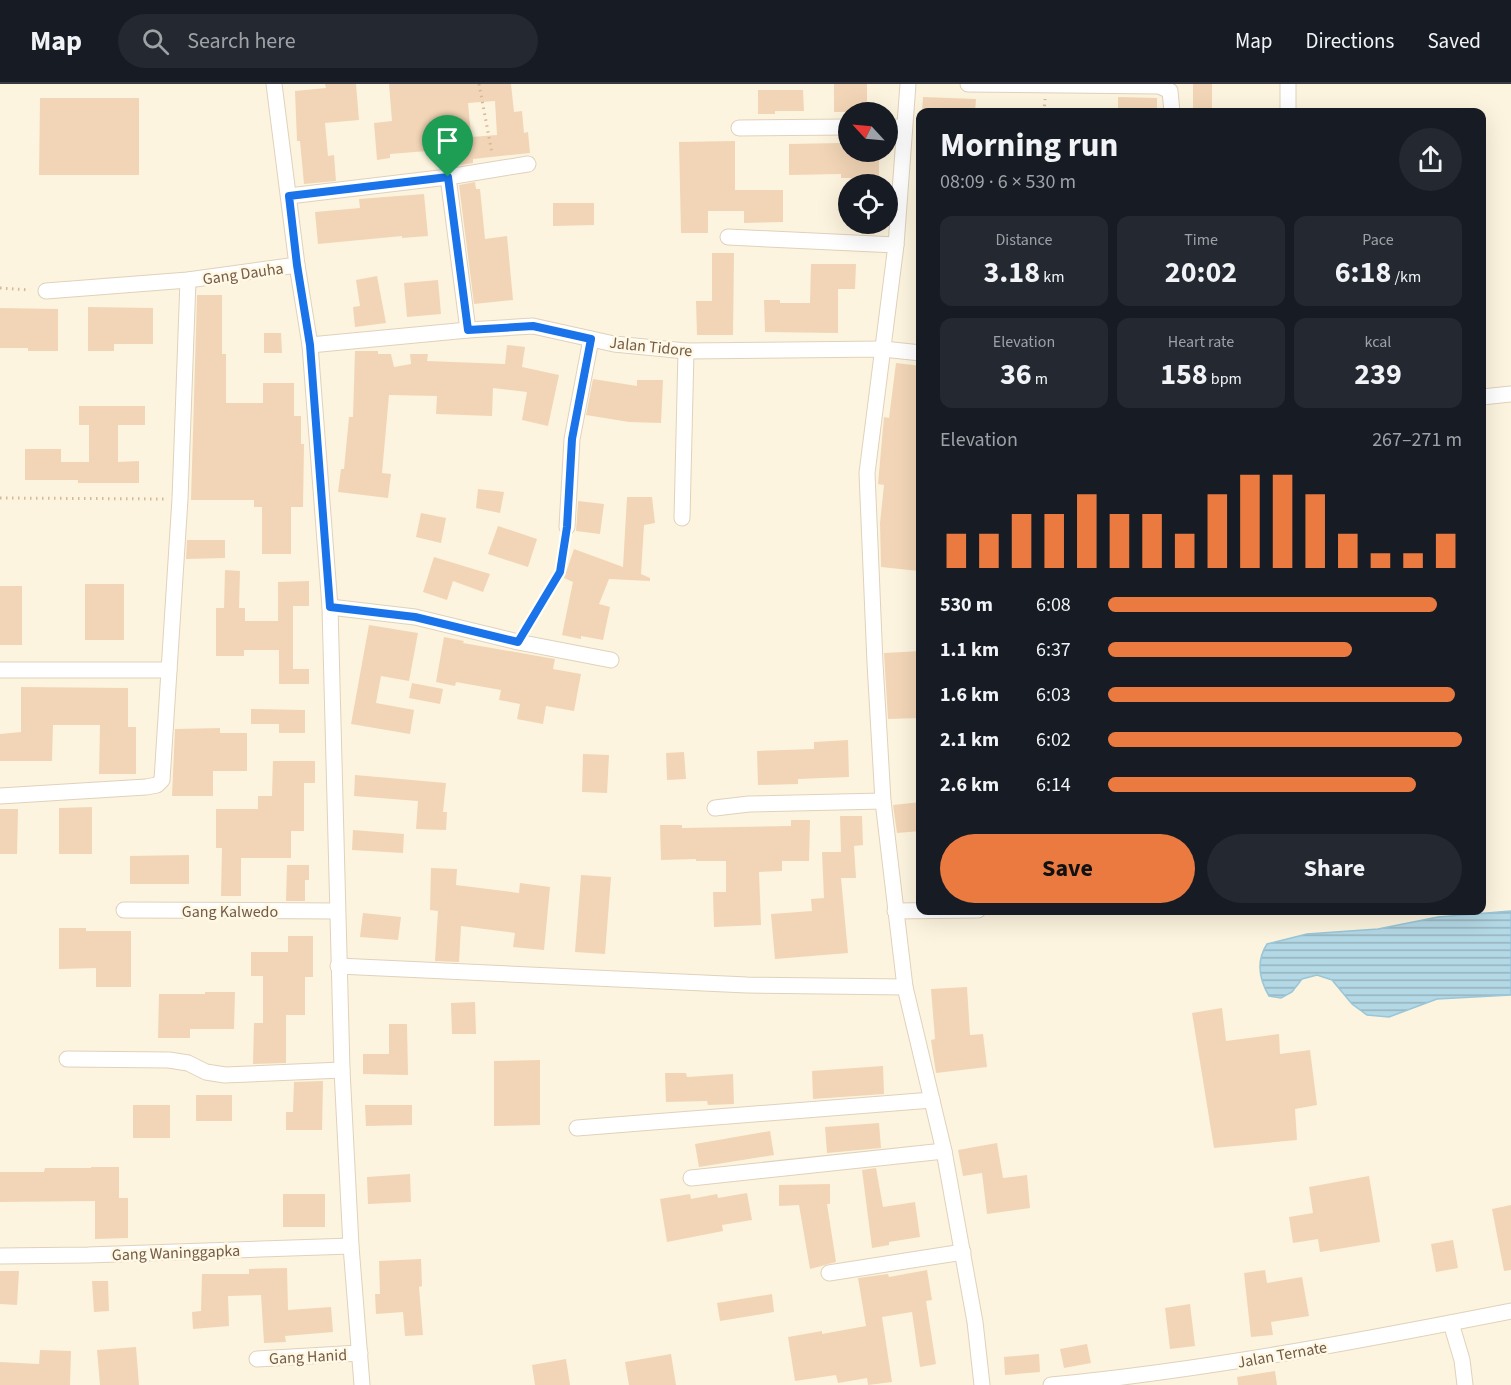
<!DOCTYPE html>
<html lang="en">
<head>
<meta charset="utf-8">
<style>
	:root { --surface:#171b24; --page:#242831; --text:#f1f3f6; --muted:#9ea1a6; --line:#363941; --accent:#ea7a40 }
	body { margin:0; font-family:"Source Sans 3",sans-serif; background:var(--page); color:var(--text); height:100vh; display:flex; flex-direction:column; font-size:22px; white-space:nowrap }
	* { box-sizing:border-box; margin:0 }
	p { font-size:20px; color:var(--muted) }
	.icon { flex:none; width:33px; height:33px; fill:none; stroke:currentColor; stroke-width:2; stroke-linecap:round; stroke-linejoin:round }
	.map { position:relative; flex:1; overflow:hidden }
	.side { position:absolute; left:916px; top:24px; width:570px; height:807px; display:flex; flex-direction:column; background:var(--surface); border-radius:12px; box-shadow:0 6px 24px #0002 }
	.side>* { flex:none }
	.needle { width:39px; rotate:296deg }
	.controls { position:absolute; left:838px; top:18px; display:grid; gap:12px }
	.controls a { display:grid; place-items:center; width:60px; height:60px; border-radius:50%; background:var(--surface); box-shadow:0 6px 24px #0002; font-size:30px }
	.pin { position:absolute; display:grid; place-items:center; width:51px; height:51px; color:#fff; margin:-62px -26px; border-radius:50% 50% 50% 0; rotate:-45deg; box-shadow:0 0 6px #0007 }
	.pin .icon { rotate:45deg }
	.round { display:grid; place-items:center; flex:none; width:63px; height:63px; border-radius:32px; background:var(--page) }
	.summary { display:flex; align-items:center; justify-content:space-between; height:102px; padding:0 24px }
	h1 { font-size:33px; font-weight:700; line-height:45px }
	.figures { display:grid; grid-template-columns:repeat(3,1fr); gap:9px; height:102px; padding:6px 24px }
	.figures div { display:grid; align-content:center; border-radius:12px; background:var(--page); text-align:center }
	.figures b { font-size:30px; font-weight:700 }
	.figures small { font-size:16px; font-weight:400 }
	.figures p { font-size:16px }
	.chart { height:168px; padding:12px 24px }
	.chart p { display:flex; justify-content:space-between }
	.chart svg { width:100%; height:108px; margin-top:6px; stroke:var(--accent); stroke-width:6 }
	.button { display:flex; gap:12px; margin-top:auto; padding:12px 24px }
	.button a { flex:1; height:69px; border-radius:36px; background:var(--accent); color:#111; font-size:24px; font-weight:700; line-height:69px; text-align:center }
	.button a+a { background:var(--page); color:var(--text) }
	ul { padding:0 24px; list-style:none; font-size:20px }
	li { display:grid; grid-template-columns:96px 72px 1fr; align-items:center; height:45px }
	li i { height:15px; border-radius:8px; background:var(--accent) }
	header { display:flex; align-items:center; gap:36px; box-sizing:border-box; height:84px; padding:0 30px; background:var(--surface); border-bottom:2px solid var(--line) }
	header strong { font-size:28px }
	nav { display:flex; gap:33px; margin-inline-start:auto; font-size:21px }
	.search { width:420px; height:54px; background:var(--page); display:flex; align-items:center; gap:15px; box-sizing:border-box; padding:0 21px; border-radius:33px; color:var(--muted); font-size:22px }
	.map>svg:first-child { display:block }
</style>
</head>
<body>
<header>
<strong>Map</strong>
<div class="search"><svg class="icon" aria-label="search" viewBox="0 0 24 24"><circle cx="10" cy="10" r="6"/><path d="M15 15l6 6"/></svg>Search here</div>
<nav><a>Map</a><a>Directions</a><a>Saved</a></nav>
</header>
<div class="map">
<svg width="1511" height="1301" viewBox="0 0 1511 1301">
	<defs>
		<pattern id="water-rules" width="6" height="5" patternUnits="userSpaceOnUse" patternTransform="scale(1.5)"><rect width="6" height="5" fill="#b3d8e6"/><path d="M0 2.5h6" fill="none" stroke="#96b2bc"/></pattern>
	</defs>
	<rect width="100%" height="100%" fill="#fcf4de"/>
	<!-- water -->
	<path fill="url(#water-rules)" stroke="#99c6d8" stroke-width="1.5" d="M1511,827V911L1437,915L1389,933L1367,931L1352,920L1332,896L1317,891L1302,895L1292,908L1281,914L1269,912C1259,895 1256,877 1267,860L1307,850L1378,845L1438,833Z"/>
	<!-- building -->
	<g fill="#f2d5b6" fill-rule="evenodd">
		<path d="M325,0H356L359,36L325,39L328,72L334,71L336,97L304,100L300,57H297L295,7L326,4Z"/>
		<path d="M389,0H511L514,28L522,27L524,49L528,48L530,69L473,75V79L442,84L440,66L390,70V74L377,76L374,39L392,37ZM495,17L497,51L471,53L468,19Z"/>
		<rect x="834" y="0" width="33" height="28"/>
		<rect x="1193" y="0" width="19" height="28"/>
		<path d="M758,6H803L804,27H775V30H758Z"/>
		<path d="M923,13L976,15L975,28H922Z"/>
		<path d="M1118,13L1157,14V28H1118Z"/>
		<path d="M40,14H139V91H39Z"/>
		<path d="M735,57V106H783V138L744,139V127H708V149H681L679,58Z"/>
		<path d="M841,59V62H849V68H879V94H841V90L789,91V60Z"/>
		<path d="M475,98L476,105H480L485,155L507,152L513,216L474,220L459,101Z"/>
		<path d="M424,110L428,152L402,154V152L318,160L315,128L360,124L359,115Z"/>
		<path d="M553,119H594V141L553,142Z"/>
		<path d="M712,169H734L733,251H697L696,217H712Z"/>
		<path d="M811,180H856L855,205H838V249L765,248L764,216H780V219H810Z"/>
		<path d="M377,192L386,239L355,243L353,223L360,222L356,196Z"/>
		<path d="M438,196L441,230L407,233L404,199Z"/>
		<path d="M197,211H222V270H226V319H263V299H294V332H301V360H304L303,423H291V470H262V423H254V416H191Z"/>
		<path d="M88,223L153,224V260H114V267H88Z"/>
		<path d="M0,224L58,225V267H28V264H0Z"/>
		<path d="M264,249H281L282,269H264Z"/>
		<path d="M507,261L525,263L522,283L559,291L548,342L522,336L527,308L493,304L492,332L436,330L437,312L389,311L382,389L391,390L388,414L338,408L341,385H344L349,333H353L355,267H378V270H391L394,283L411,280L410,270H428L427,277L505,280Z"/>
		<path d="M896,279L921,282L919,338H921V474L919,487L881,483L880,439L884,401L878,400L884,333L889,334Z"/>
		<path d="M593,295L637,302V296H663L661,339L629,338L586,331Z"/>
		<path d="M79,322H145V341H118V378L139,377V399H78V396H25V365H61V378H89V341H79Z"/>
		<path d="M478,405L504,408L500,429L476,424Z"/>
		<path d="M627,413H652L655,439L644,441L641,490L650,494V497L609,495L599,520L610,523L603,556L581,552V555L562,551L573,498L564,494L574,465L623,483Z"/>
		<path d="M578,417L604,420L600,450L576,447Z"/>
		<path d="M421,429L446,434L441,459L416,453Z"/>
		<path d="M498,442L537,455L528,483L488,470Z"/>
		<path d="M187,456H225V474L186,475Z"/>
		<path d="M434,473L490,490L483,508L453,497L447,516L423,508Z"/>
		<path d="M225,486L240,487L239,524H245V537H278V498L309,497V522H293V585H309V600H279V566H244V572H216V524H224Z"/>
		<rect x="85" y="500" width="39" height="56"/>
		<rect x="0" y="502" width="22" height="59"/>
		<path d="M369,541L418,549L409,597L381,592L376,619L414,626L410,650L351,640Z"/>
		<path d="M444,553L464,557L463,559L555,575L553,585L581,590L574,627L546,622L543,640L517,635L520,620L499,616L501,606L456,598L455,602L436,598Z"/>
		<path d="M921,567V634L888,635L884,569Z"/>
		<path d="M412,599L443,605L440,620L409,614Z"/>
		<path d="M21,603L128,604V643H136V690H99L100,641H53L52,677H0V650L21,648Z"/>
		<path d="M251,625L305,626V649H279V640H251Z"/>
		<path d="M220,644V649H247V687H213V712H172L175,645Z"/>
		<path d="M848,656L849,693L798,695V700L758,701L757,667L814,665V658Z"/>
		<path d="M684,668L686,695L667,696L666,669Z"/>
		<path d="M583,670L609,671L607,709L582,708Z"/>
		<path d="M273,677H315V699H304V747H291V774H241V812H221L222,764H216V725H258V712H272Z"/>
		<path d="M355,691L446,699L443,728H447L446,746L416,745L418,717L354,712Z"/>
		<path d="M921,718V747L897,749L893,721Z"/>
		<path d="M92,723V770H59V724Z"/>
		<path d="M0,725H18L17,770H0Z"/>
		<path d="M840,732H862L863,761L854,762L856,794H841L848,869L775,875L771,830L812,827L811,815L824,814L822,768H841Z"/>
		<path d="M791,736H810L809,777H782V787L759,788L761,841L714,843L713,808H726V777H696V775L661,776L660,741H682V744L791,742Z"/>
		<path d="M353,746L404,750L403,769L352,766Z"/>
		<path d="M189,771V800H130V772Z"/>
		<path d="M287,781H309V796H305V817H286Z"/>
		<path d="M431,784L457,785L456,801L519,809L520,799L550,803L544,866L513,863L515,849L461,842L459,878L435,877L438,827L430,826Z"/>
		<path d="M581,791L611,793L605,870L575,868Z"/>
		<path d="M363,829L401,833L398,856L360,853Z"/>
		<path d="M59,844H86V847H131V903H96V884L59,885Z"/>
		<path d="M288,852H313V893H305V931H286V979L253,980L254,939H263V892H251V868H288Z"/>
		<path d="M967,903L970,951L983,950L987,983L936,989L931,956L935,955L931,905Z"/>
		<path d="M205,908H235L234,945H190V954H158L159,910H205Z"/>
		<path d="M475,918L476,950H452L451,919Z"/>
		<path d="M1222,924L1226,957L1279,950L1280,970L1310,966L1317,1021L1295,1025L1297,1056L1214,1064L1192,929Z"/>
		<path d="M389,940H407L408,991L363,990V970H389Z"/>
		<path d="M540,976V1041L494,1042V977Z"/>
		<path d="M883,982L884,1010L813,1015L812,987Z"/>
		<path d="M665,989H686L687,993L733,990L734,1020L708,1021L707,1017L666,1018Z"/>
		<path d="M323,997L322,1046H286V1028H293L294,998Z"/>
		<rect x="196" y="1011" width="36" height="26"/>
		<rect x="133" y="1021" width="37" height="33"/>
		<path d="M365,1021H412V1041L366,1042Z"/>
		<path d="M879,1039L881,1064L827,1069L825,1043Z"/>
		<path d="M770,1047L774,1071L699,1083L695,1060Z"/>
		<path d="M997,1059L1003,1094L1027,1091L1030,1124L987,1130L982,1089L963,1092L958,1066Z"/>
		<path d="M91,1083H119V1114H128V1154L95,1155V1117L0,1118V1088H44L45,1084H91Z"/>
		<path d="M876,1084L883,1123L915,1118L920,1153L889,1158V1161L872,1164L862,1086Z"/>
		<path d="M410,1090L411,1118L368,1120L367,1093Z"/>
		<path d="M1369,1092L1380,1158L1320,1168L1318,1155L1293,1159L1289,1133L1313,1129L1309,1103Z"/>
		<path d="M830,1100V1120H827L836,1178L810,1185L799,1121L779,1122V1101Z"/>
		<path d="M747,1109L752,1136L722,1141L723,1147L667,1158L660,1115L690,1110L691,1115L717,1110L718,1114Z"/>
		<rect x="283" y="1110" width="42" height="33"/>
		<path d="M1511,1121V1186L1504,1187L1492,1125Z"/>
		<path d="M1453,1156L1458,1184L1436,1188L1431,1160Z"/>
		<path d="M421,1175L422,1202L419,1203L423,1251L405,1252L403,1228L376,1230L375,1210H380L379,1177Z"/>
		<path d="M287,1184L288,1226L331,1223L333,1248L285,1252L286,1258L264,1259L261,1211L228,1212L229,1242L193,1245L192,1228L201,1227L202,1190H249V1185Z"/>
		<path d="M927,1186L932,1216L926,1217L936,1280L920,1283L912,1228L882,1233L892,1298L868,1301L867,1294L838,1299L836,1291L795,1297L788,1253L822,1247V1250L866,1242L858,1194L888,1190L889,1193Z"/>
		<path d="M1265,1186L1267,1199L1302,1193L1309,1232L1271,1238L1273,1251L1251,1253L1244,1189Z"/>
		<path d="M0,1187H19L17,1221L0,1220Z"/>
		<path d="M92,1197H108L109,1227L94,1228Z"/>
		<path d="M772,1210L774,1228L720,1237L717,1219Z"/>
		<path d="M1190,1220L1195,1262L1170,1265L1165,1224Z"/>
		<path d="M1087,1260L1091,1279L1064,1284L1060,1265Z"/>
		<path d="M136,1263L139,1301H100L97,1266Z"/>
		<path d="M40,1266L71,1267L70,1301H0V1278L39,1280Z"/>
		<path d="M671,1270L676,1301H629L625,1278Z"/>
		<path d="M1039,1270L1040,1288L1005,1291L1004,1273Z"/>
		<path d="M566,1275L570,1301H535L532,1281Z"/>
		<path d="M1275,1287L1277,1301H1238L1237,1293Z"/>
	</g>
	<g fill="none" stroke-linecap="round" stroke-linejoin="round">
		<defs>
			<g id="minor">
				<path d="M274,0L297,181L310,261L330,523L342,986L351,1162L362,1301"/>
				<path d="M908,0L896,161L867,389L875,579L883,717L905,903L944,1067L975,1238L982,1301"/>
				<path d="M968,0L1159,2L1170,7L1172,28"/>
				<path d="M1288,0V28"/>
				<path d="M888,43H904"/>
				<path d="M739,44L849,43"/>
				<path d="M448,93L468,246"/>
				<path d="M289,112L448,93L528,80"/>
				<path d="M728,153L896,161"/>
				<path d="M46,207L188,196L297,181"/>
				<path d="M310,261L468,246L533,242L614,260L686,267L883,265L921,269"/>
				<path d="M1482,313L1511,310"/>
				<path d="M682,434L686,267"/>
				<path d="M567,443L572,355L591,255"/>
				<path d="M330,523L415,533L518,558L611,576"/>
				<path d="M0,586H169"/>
				<path d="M0,712L146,703L157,701L162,696L180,415L188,196"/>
				<path d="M715,724L749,720L883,717"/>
				<path d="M124,826L337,827"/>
				<path d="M895,827L978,826"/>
				<path d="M338,882L747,901L905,903"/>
				<path d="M67,975L169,976L188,979L206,988L225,991L342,986"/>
				<path d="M577,1044L932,1016"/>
				<path d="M691,1094L944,1067"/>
				<path d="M0,1172L88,1171L351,1162"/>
				<path d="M829,1189L963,1168"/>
				<path d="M1451,1239L1462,1276L1465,1301"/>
				<path d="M257,1275L360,1269"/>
				<path d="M1051,1301C1206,1286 1358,1257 1511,1227"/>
			</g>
		</defs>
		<!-- minor casing -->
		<use href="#minor" stroke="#e0d1bb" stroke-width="17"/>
		<!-- path -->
		<g stroke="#d6b899" stroke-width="3" stroke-dasharray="1.5 4.5" stroke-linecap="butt">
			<path d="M479,0L492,69"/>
			<path d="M1044,28L1045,15"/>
			<path d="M0,204L30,206"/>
			<path d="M0,414L166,415"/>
			<path d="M525,545L560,488L565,457"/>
		</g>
		<!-- minor -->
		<use href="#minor" stroke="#fff" stroke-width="15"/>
	</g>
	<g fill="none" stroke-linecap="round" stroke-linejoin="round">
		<defs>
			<path id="route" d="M448,93L468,246L533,242L591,255L572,355L567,443L560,488L518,558L415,533L330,523L310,261L297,181L289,112Z"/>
		</defs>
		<!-- route casing -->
		<use href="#route" stroke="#fff" stroke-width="12"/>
		<!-- route -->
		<use href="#route" stroke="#1a73e8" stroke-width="8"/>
	</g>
	<g text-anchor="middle" stroke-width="5" stroke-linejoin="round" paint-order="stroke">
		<!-- street labels -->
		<g font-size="16" fill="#735b46" stroke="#fff8e5">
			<text transform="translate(243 189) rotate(-8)" y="6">Gang Dauha</text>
			<text transform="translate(651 262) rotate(6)" y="6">Jalan Tidore</text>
			<text x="230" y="833">Gang Kalwedo</text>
			<text transform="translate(176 1168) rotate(-2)" y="6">Gang Waninggapka</text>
			<text transform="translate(1282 1270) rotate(-10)" y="6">Jalan Ternate</text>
			<text transform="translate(308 1272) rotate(-3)" y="6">Gang Hanid</text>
		</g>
	</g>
</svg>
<div class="controls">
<a><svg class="needle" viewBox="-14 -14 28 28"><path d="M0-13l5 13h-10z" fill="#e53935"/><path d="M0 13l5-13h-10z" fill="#9ea1a6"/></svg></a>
<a><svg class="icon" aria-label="locate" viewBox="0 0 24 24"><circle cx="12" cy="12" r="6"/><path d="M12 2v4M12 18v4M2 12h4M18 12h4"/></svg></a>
</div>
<div class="pin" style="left:448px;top:93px;background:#1e9e55"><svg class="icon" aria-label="arrive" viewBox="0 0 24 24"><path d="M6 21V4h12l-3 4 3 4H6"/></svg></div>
<section class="side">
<div class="summary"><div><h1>Morning run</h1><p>08:09 · 6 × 530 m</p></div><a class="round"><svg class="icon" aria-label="share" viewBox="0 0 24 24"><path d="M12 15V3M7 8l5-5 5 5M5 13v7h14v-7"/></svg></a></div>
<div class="figures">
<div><p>Distance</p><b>3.18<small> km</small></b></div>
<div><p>Time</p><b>20:02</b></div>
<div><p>Pace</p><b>6:18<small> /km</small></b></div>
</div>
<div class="figures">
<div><p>Elevation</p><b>36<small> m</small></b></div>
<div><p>Heart rate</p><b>158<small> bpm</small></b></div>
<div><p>kcal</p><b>239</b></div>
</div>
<div class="chart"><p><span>Elevation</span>267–271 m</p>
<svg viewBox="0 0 160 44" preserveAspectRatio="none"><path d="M5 44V30M15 44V30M25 44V22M35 44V22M45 44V14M55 44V22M65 44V22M75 44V30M85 44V14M95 44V6M105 44V6M115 44V14M125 44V30M135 44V38M145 44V38M155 44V30"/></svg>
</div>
<ul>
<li><b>530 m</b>6:08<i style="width:93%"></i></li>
<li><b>1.1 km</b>6:37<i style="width:69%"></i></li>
<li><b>1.6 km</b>6:03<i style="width:98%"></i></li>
<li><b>2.1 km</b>6:02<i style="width:100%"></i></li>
<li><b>2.6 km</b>6:14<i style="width:87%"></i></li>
</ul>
<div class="button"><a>Save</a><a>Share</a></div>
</section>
</div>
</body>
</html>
